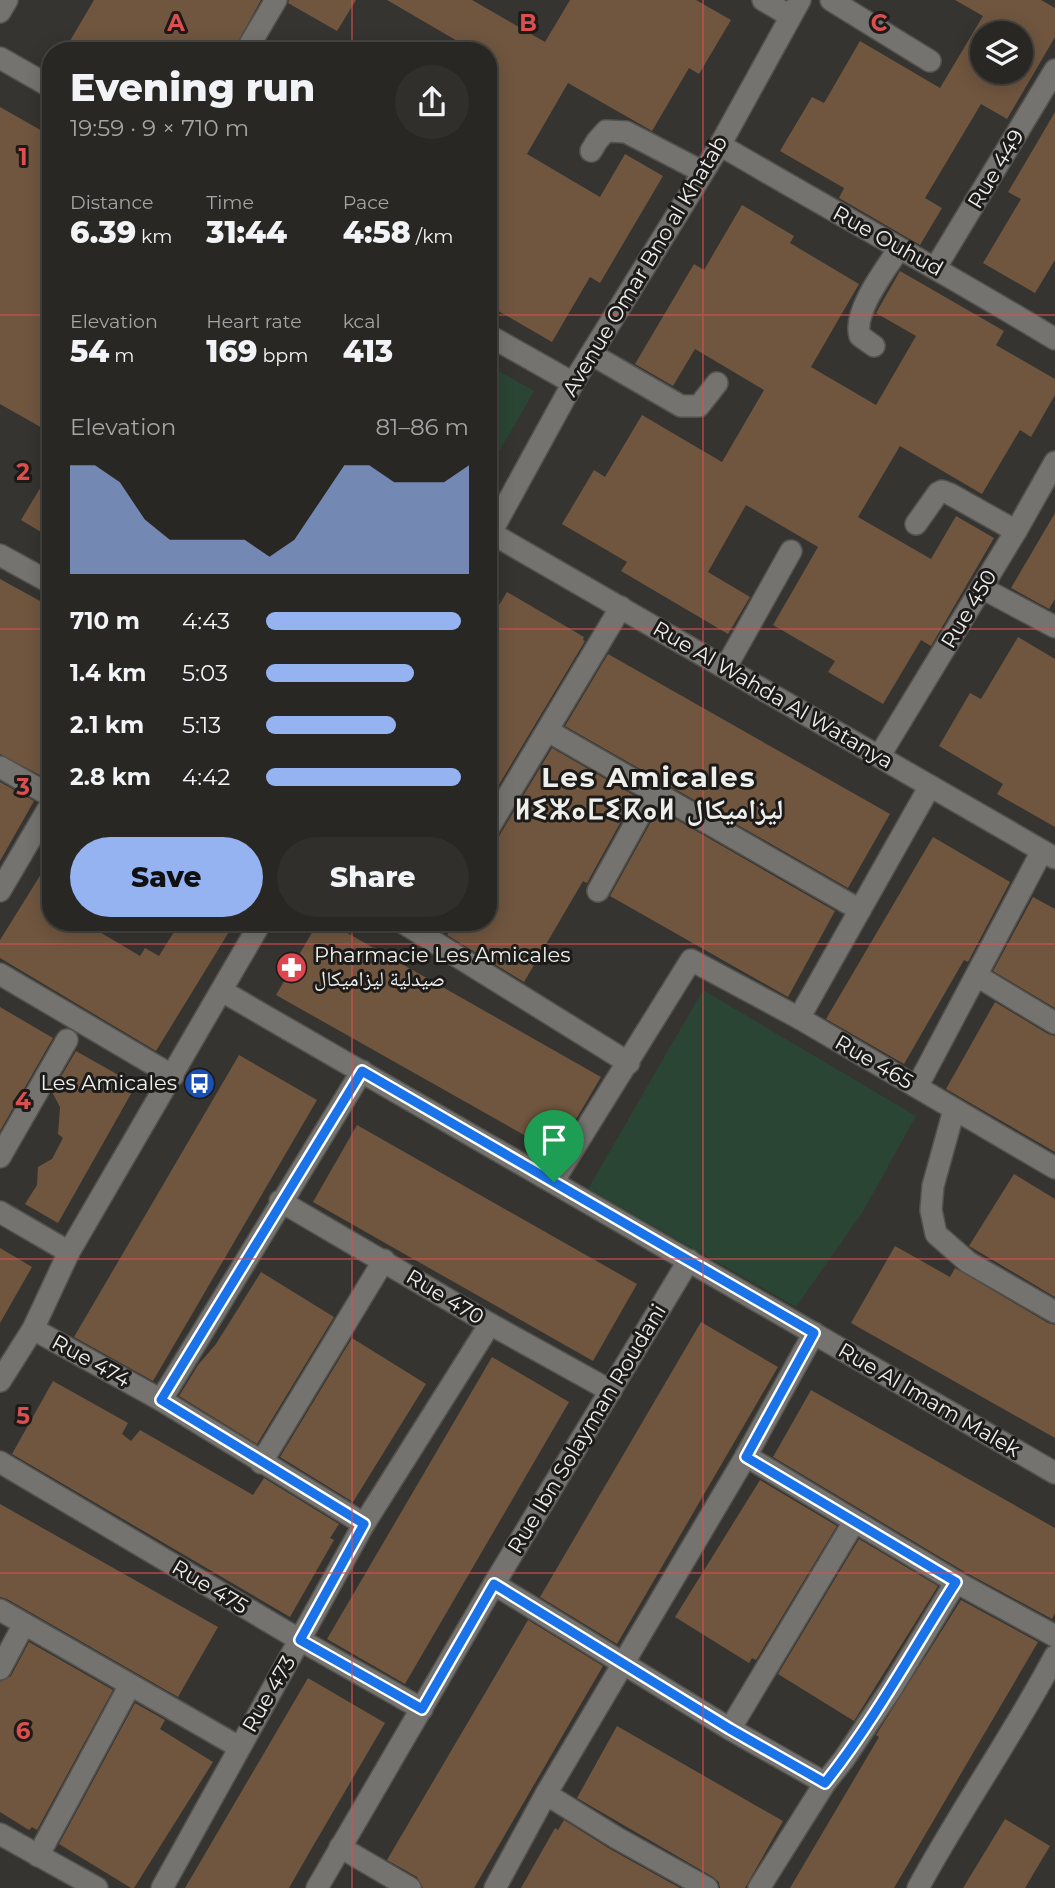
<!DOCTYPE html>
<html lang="en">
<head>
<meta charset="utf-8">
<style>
	:root { --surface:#282724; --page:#302f2c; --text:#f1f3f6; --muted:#a5a5a6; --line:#444441; --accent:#95b2f1 }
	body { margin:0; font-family:Montserrat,"Noto Naskh Arabic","Noto Sans Tifinagh",sans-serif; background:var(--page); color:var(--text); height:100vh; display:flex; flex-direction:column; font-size:26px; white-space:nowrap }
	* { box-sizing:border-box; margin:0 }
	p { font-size:23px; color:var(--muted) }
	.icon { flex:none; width:38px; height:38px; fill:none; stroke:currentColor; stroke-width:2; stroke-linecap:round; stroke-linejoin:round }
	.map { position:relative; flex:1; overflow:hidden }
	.details { position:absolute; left:42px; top:42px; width:455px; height:889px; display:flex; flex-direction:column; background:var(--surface); border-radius:28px; box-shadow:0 4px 18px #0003,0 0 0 2px var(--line) }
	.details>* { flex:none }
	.controls { position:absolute; left:970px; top:21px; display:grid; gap:14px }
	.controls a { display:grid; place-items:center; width:63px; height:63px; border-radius:50%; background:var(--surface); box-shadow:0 4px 18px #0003,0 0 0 2px var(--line); font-size:35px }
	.pin { position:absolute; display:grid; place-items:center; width:60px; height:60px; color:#fff; margin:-72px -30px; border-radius:50% 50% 50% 0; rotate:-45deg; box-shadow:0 0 7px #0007 }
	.pin .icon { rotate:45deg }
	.round { display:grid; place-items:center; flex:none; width:74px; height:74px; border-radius:37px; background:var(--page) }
	.head { display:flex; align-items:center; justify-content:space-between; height:119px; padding:0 28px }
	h1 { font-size:38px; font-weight:800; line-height:52px }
	.stats { display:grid; grid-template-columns:repeat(3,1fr); gap:10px; height:119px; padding:7px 28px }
	.stats div { display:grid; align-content:center }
	.stats b { font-size:30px; font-weight:800 }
	.stats small { font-size:19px; font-weight:400 }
	.stats p { font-size:19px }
	.chart { height:196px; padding:14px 28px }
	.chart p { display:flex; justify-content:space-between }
	.chart svg { width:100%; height:126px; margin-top:7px; fill:var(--accent); opacity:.7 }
	.action { display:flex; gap:14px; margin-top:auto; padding:14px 28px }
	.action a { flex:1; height:80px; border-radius:42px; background:var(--accent); color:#111; font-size:28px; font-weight:800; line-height:80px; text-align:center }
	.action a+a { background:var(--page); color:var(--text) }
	ul { padding:0 28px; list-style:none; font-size:23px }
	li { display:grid; grid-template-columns:112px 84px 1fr; align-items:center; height:52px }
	li i { height:18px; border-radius:9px; background:var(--accent) }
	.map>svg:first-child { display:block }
</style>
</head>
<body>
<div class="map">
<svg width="1055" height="1888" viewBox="0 0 1055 1888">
	<rect width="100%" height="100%" fill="#353430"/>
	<!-- green -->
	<g fill="#2a4534">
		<path d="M488,365L534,391L488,471Z"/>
		<path d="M703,990L916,1116L862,1213L796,1307L588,1189Z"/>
	</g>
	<!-- building -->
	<g fill="#70563f" fill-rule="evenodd">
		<path d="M94,0H261L233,51H64Z"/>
		<path d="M289,0H356L337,31L288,3Z"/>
		<path d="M387,0H472L545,42L570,0H696L731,20L699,74L689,68L652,131L568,83L527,154L600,197L625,154L663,176L600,283L590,277L552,342L488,305V51H454L459,42Z"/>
		<path d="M955,0H1041L1055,8V37L1007,119L981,104L925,198L942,208L920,245L839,198L844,188L780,151L812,97L824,103L860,41L940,88L983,16ZM982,33H1020V72H982Z"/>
		<path d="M0,107L51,136V433L0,404Z"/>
		<path d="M1055,112V260L1035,293L983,263L1021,199L1008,192Z"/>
		<path d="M742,205L794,236L790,243L859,284L811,367L876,405L916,336L876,313L900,271L1004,331L996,345L1055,379V395L1031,437L1020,430L982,494L900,446L858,517L931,559L956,516L994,538L931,646L921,640L883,704L828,672L835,661L773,625L818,547L746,505L708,572L750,597L728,634L621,571L627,562L562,524L594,470L605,477L642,415L722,462L764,390L695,349L673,386L635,364L694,264L704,270Z"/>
		<path d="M51,470V538L21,520Z"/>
		<path d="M1055,513V599L1049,609L1011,588Z"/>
		<path d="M0,579L51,607V781L0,754Z"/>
		<path d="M507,592L584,637L583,640L585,641L488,803V623Z"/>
		<path d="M1018,637L1055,659V827L997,794L1003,784L939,746L970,693L981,699Z"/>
		<path d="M608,654L890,814L848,888L565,726Z"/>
		<path d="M552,748L635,796L587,883L583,881L524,982L447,935L455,922H488V842L499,836Z"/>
		<path d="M0,782L34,801L0,861Z"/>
		<path d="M658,809L835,911L788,997L610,896Z"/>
		<path d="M933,837L1010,882L968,962L964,960L904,1064L826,1019Z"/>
		<path d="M51,858V922H83L140,956L145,948L159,956L180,922H235L156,1051L0,958V940Z"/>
		<path d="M1033,897L1055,909V1008L993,971Z"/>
		<path d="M318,922H328L601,1077L556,1153L276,995Z"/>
		<path d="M995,1002L1048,1034L1055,1036V1152L946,1089Z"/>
		<path d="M0,1007L53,1038L0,1131Z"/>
		<path d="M76,1051L129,1081L132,1092L58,1223L25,1204L37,1185L38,1167L52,1159L63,1138L58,1134L60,1107L52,1092Z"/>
		<path d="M239,1055L317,1100L153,1381L74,1337Z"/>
		<path d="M357,1125L637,1284L593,1361L313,1202Z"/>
		<path d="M1014,1174L1055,1199V1297L969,1246Z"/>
		<path d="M895,1246L950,1277L955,1268L1048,1323L1055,1325V1438L851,1323Z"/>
		<path d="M0,1248L32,1267L0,1323Z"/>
		<path d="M261,1272L334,1317L257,1444L179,1396L198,1365L216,1344Z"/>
		<path d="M701,1322L778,1367L617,1644L540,1597Z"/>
		<path d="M352,1338L426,1384L353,1502L280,1457Z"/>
		<path d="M492,1357L569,1402L405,1684L327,1639Z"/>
		<path d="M53,1381L128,1423L122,1434L131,1441L140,1430L253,1495L264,1478L339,1524L330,1538L334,1540L290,1617L12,1454Z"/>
		<path d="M811,1390L1055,1528V1613L1052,1619L963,1571L773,1457Z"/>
		<path d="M760,1480L837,1526L756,1660L752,1658L749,1663L675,1617Z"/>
		<path d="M0,1504L218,1627L178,1697L7,1599L0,1597Z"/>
		<path d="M859,1539L938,1586L854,1721L778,1674Z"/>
		<path d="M961,1600L1038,1642L894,1888H790L879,1737L876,1735Z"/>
		<path d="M528,1620L603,1666L474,1888H423L417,1877L387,1860Z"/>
		<path d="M29,1642L113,1690L37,1830L32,1827L29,1830L0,1812V1682L11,1676Z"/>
		<path d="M308,1678L385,1723L309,1853L289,1888H185Z"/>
		<path d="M135,1703L165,1720L160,1729L213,1762L134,1888H131L59,1844Z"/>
		<path d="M617,1726L783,1821L745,1888H720L719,1882L713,1877L577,1798Z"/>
		<path d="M1005,1819L1050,1846L1025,1888H963Z"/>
		<path d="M564,1820L610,1849L680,1888H521L555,1828L558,1830Z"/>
	</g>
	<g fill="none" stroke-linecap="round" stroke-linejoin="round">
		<defs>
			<g id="street">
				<path d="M763,0L790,16"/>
				<path d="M831,0L930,61"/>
				<path d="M0,12L7,0"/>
				<path d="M246,51L276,0"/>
				<path d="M0,58L51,87"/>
				<path d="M720,145C831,210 944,272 1055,339"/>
				<path d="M591,151L597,141L606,131L626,132L703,172"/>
				<path d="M936,267L1055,70"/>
				<path d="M488,335L573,383"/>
				<path d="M874,346L860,336C852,313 886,268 899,249"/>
				<path d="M591,354L681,406H699L717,383"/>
				<path d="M916,524L938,493L942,491L950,494L1016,531"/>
				<path d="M491,533L1055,858"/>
				<path d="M488,538L573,383L720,145L800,0"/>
				<path d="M0,555L51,583"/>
				<path d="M982,588L1055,627"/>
				<path d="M726,667L791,551"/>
				<path d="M548,731L860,910"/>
				<path d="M880,755L1016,531L1055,462"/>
				<path d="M0,767L51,796"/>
				<path d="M488,829L621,607"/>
				<path d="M0,891L51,804"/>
				<path d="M598,891L652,793"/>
				<path d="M402,922L629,1063"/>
				<path d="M0,974L173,1076"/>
				<path d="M977,976L1055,1023"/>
				<path d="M222,991L1055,1473"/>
				<path d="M799,1018L930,786"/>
				<path d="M917,1087L1042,851"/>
				<path d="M954,1110L933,1186L931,1210L936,1234L968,1262L1055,1312"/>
				<path d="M0,1157L67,1040"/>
				<path d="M553,1182L691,960L799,1018L1055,1168"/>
				<path d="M280,1201L490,1324L611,1391"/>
				<path d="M0,1212L69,1252"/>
				<path d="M33,1329L161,1400L364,1524"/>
				<path d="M0,1381L33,1329L69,1252L261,922"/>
				<path d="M161,1400L362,1071"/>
				<path d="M746,1456L956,1582L1055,1636"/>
				<path d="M0,1462L300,1640L422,1709"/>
				<path d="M261,1463L384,1260"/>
				<path d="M494,1584L730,1729L825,1783"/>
				<path d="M0,1610L239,1747"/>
				<path d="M0,1669L24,1624"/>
				<path d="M730,1729L854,1522"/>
				<path d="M546,1794L617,1838L707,1888"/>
				<path d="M0,1834L97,1888"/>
				<path d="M340,1847L410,1888"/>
				<path d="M38,1856L130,1685"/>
				<path d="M162,1888L364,1524L490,1324"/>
				<path d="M317,1888L494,1584L689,1260"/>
				<path d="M495,1888L546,1794L746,1456L814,1333"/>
				<path d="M759,1888L825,1783L844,1759L891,1689L956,1582"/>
				<path d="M918,1888C961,1809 1013,1735 1055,1656"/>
			</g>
		</defs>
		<!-- street casing -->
		<use href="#street" stroke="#53524f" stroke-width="24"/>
		<!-- street -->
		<use href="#street" stroke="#74736f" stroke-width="21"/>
	</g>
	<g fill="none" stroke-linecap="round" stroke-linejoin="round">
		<defs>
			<path id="route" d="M362,1071L814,1333L746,1457L956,1582C913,1649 875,1720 825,1783L730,1729L494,1584L422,1709L300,1640L364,1524L161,1400Z"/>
		</defs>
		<!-- route casing -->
		<use href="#route" stroke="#fff" stroke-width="14"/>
		<!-- route -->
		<use href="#route" stroke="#1a73e8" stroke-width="9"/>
	</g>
	<!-- grid -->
	<path fill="none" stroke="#db504f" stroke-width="2" stroke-opacity="0.55" d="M352,0V51M703,0V1888M0,315H51M488,315H1055M0,629H51M488,629H1055M352,922V1888M0,944H1055M0,1259H1055M0,1573H1055"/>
	<!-- icons -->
	<defs>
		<symbol id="pharmacy-disc" viewBox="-11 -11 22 22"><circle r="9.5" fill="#e0444e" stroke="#1c1b1a"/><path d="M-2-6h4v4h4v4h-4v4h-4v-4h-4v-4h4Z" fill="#fff"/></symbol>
		<symbol id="bus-disc" viewBox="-11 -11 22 22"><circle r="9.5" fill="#1a4fb4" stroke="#1c1b1a"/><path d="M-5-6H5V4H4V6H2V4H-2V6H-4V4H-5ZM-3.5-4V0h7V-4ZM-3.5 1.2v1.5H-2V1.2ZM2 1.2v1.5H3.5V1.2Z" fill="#fff"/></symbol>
	</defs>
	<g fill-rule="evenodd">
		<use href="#pharmacy-disc" x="274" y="950" width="35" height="35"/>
		<use href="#bus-disc" x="182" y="1066" width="35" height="35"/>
	</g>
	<g text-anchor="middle" stroke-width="6" stroke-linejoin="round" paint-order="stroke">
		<!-- street labels -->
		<g font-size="21" fill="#eeeeeb" stroke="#1c1b1a">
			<text transform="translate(996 169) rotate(-59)" y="7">Rue 449</text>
			<text transform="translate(888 241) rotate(29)" y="7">Rue Ouhud</text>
			<text transform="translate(645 266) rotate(-59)" y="7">Avenue Omar Bno al Khatab</text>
			<text transform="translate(969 609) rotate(-59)" y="7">Rue 450</text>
			<text transform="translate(773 695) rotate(30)" y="7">Rue Al Wahda Al Watanya</text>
			<text transform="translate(874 1062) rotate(30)" y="7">Rue 465</text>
			<text transform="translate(445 1297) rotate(31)" y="7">Rue 470</text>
			<text transform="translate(91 1361) rotate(29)" y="7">Rue 474</text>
			<text transform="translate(929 1400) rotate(30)" y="7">Rue Al Imam Malek</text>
			<text transform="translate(587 1429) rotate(-59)" y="7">Rue Ibn Solayman Roudani</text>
			<text transform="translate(210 1587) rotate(31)" y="7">Rue 475</text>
			<text transform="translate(269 1694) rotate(-60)" y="7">Rue 473</text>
		</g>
		<!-- poi labels -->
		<g font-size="21" fill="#eeeeeb" stroke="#1c1b1a" text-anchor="start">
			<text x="314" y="962">Pharmacie Les Amicales<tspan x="314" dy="24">صيدلية ليزاميكال</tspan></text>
			<text x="177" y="1090" text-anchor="end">Les Amicales</text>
		</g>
		<!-- district labels -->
		<g font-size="28" font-weight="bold" letter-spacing="2" fill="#eeeeeb" stroke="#1c1b1a">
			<text x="649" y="787">Les Amicales<tspan x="649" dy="32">ⵍⵉⵣⴰⵎⵉⴽⴰⵍ ليزاميكال</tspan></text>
		</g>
	</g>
	<g font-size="23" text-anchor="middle" font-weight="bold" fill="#db504f" stroke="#1c1b1a" stroke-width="6" stroke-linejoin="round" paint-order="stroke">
		<text x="176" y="31">A</text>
		<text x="528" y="31">B</text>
		<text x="879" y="31">C</text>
		<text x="23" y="165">1</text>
		<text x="23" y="480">2</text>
		<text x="23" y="795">3</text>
		<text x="23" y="1109">4</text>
		<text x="23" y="1424">5</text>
		<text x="23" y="1739">6</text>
	</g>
</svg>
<div class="controls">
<a><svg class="icon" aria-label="layers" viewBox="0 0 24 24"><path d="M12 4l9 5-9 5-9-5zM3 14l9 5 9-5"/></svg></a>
</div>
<div class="pin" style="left:554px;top:1182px;background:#1e9e55"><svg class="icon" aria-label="arrive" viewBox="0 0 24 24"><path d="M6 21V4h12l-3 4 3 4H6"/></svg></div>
<section class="details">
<div class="head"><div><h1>Evening run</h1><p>19:59 · 9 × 710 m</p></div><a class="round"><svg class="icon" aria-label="share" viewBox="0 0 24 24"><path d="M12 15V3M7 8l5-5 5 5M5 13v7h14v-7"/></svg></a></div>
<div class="stats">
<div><p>Distance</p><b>6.39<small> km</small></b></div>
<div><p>Time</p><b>31:44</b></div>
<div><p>Pace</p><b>4:58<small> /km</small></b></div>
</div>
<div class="stats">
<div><p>Elevation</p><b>54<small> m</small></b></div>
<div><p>Heart rate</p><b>169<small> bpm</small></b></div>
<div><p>kcal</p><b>413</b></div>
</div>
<div class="chart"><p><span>Elevation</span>81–86 m</p>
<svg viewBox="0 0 160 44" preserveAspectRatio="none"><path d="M0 44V6L10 6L20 12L30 25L40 32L50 32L60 32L70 32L80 38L90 32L100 19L110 6L120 6L130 12L140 12L150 12L160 6V44z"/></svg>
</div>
<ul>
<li><b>710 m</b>4:43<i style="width:96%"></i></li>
<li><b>1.4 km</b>5:03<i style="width:73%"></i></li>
<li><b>2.1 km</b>5:13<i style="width:64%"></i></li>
<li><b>2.8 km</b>4:42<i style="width:96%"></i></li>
</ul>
<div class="action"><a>Save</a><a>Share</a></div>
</section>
</div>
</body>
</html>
